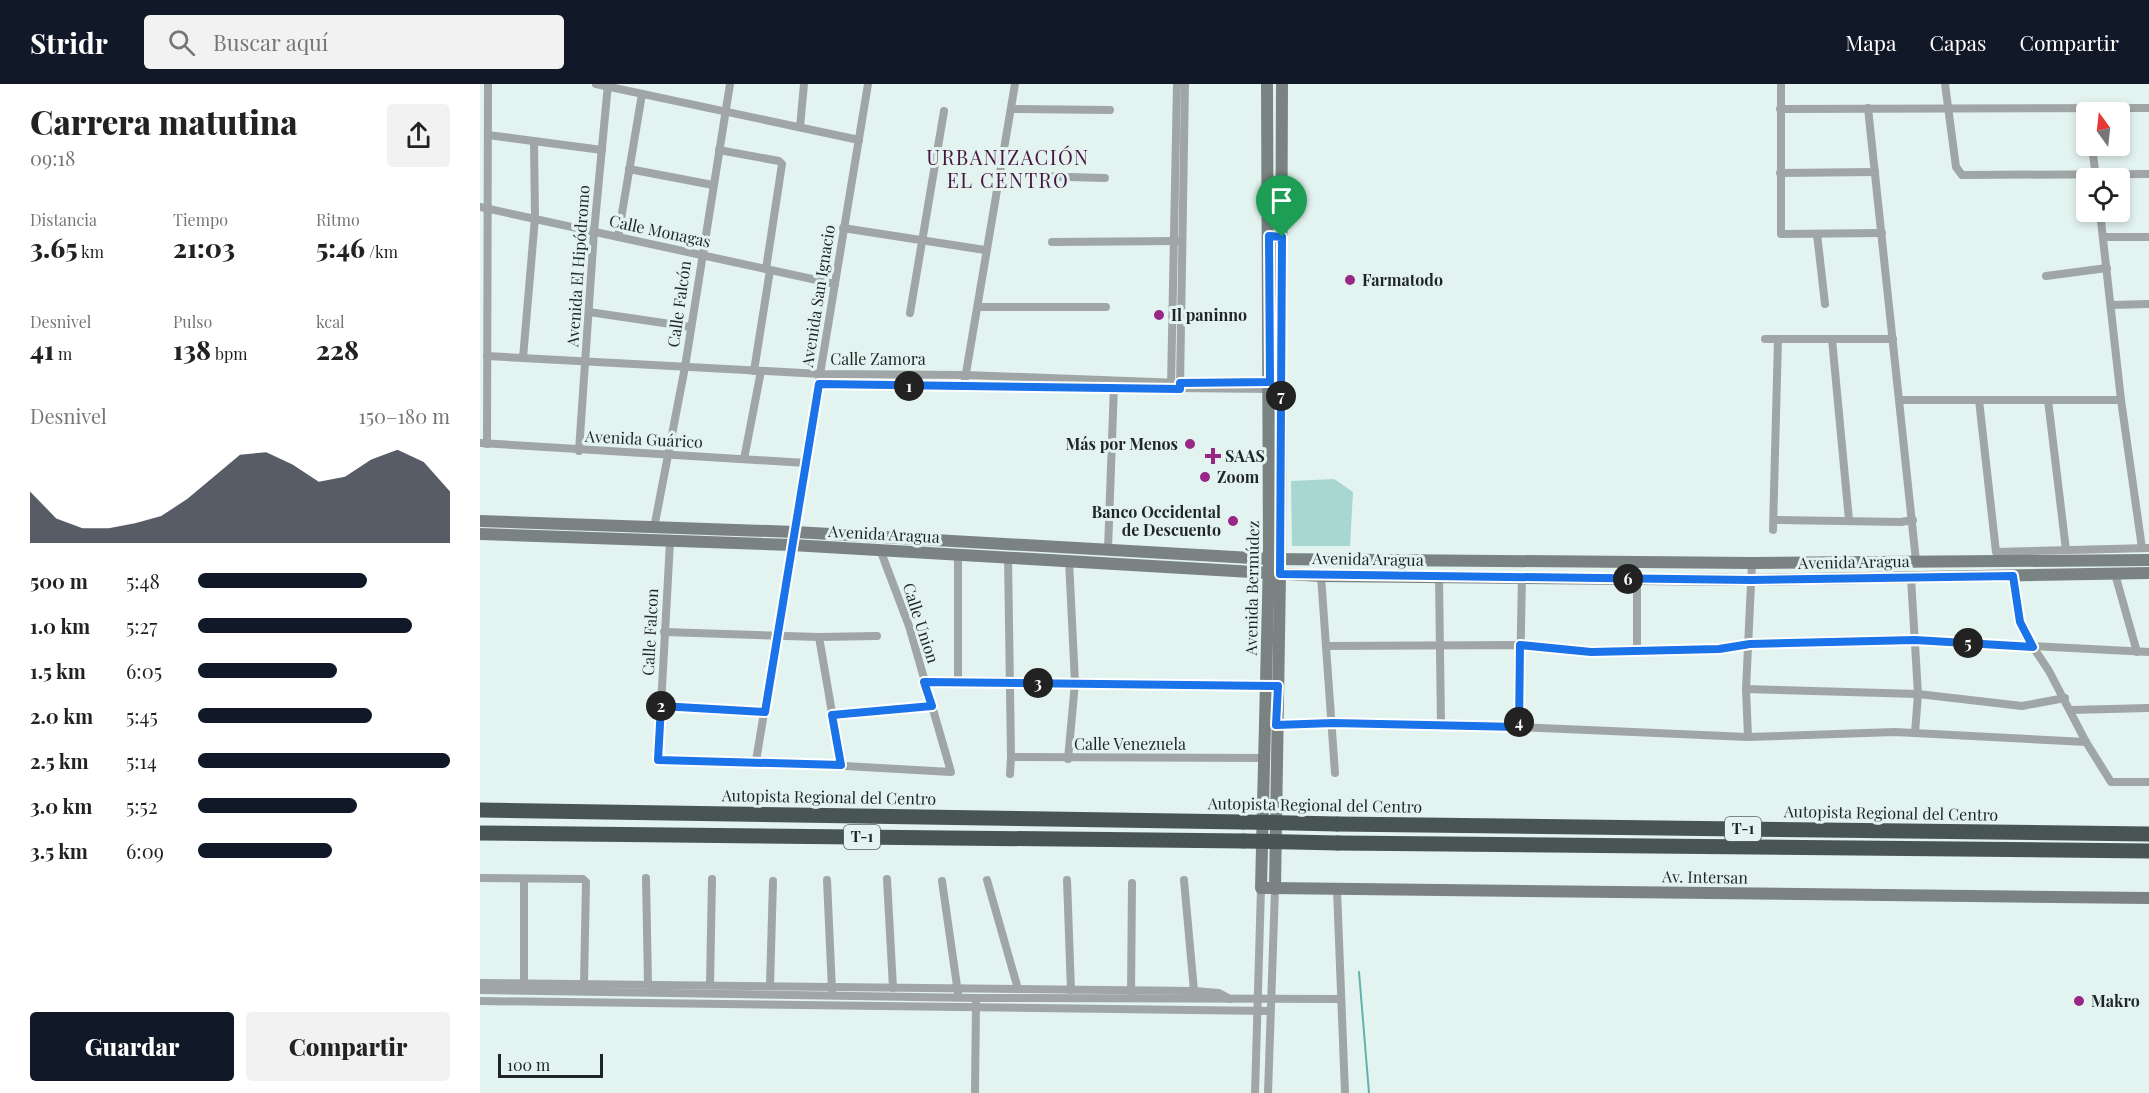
<!DOCTYPE html>
<html lang="es">
<head>
<meta charset="utf-8">
<style>
	:root { --surface:#fff; --page:#f2f2f2; --text:#222; --muted:#767676; --accent:#111827 }
	body { margin:0; font-family:"Playfair Display",serif; background:var(--page); color:var(--text); height:100vh; display:flex; flex-direction:column; font-size:22px; white-space:nowrap }
	* { box-sizing:border-box; margin:0 }
	p { font-size:20px; color:var(--muted) }
	.icon { flex:none; width:33px; height:33px; fill:none; stroke:currentColor; stroke-width:2; stroke-linecap:round; stroke-linejoin:round }
	.map { position:relative; flex:1; overflow:hidden }
	.details { display:flex; flex-direction:column; background:var(--surface); width:480px }
	.details>* { flex:none }
	.needle { width:39px; rotate:345deg }
	.fabs { position:absolute; left:1596px; top:18px; display:grid; gap:12px }
	.fabs a { display:grid; place-items:center; width:54px; height:54px; border-radius:6px; background:var(--surface); box-shadow:0 3px 9px #0003; font-size:30px }
	.scale { position:absolute; left:18px; bottom:15px; width:105px; box-sizing:border-box; padding-left:6px; border:3px solid #1f2524; border-top:0; font-size:16px; line-height:21px; white-space:nowrap; color:#1f2524; -webkit-text-stroke:4px #e3f3f0; paint-order:stroke }
	.pin { position:absolute; display:grid; place-items:center; width:51px; height:51px; color:#fff; margin:-62px -26px; border-radius:50% 50% 50% 0; rotate:-45deg; box-shadow:0 0 6px #0007 }
	.pin .icon { rotate:45deg }
	.km { position:absolute; width:30px; height:30px; margin:-15px; border-radius:50%; background:#222; color:#fff; font-size:16px; line-height:30px; text-align:center }
	.round { display:grid; place-items:center; flex:none; width:63px; height:63px; border-radius:6px; background:var(--page) }
	.headline { display:flex; align-items:center; justify-content:space-between; height:102px; padding:0 30px }
	h1 { font-size:33px; font-weight:800; line-height:45px }
	.figures { display:grid; grid-template-columns:repeat(3,1fr); gap:9px; height:102px; padding:6px 30px }
	.figures div { display:grid; align-content:center }
	.figures b { font-size:26px; font-weight:800 }
	.figures small { font-size:16px; font-weight:400 }
	.figures p { font-size:16px }
	.chart { height:168px; padding:12px 30px }
	.chart p { display:flex; justify-content:space-between }
	.chart svg { width:100%; height:108px; margin-top:6px; fill:var(--accent); opacity:.7 }
	.button { display:flex; gap:12px; margin-top:auto; padding:12px 30px }
	.button a { flex:1; height:69px; border-radius:6px; background:var(--accent); color:#fff; font-size:24px; font-weight:800; line-height:69px; text-align:center }
	.button a+a { background:var(--page); color:var(--text) }
	ul { padding:0 30px; list-style:none; font-size:20px }
	li { display:grid; grid-template-columns:96px 72px 1fr; align-items:center; height:45px }
	li i { height:15px; border-radius:8px; background:var(--accent) }
	header { display:flex; align-items:center; gap:36px; box-sizing:border-box; height:84px; padding:0 30px; background:var(--accent); color:#fff }
	header strong { font-size:28px }
	nav { display:flex; gap:33px; margin-inline-start:auto; font-size:21px }
	.search { width:420px; height:54px; background:var(--page); display:flex; align-items:center; gap:15px; box-sizing:border-box; padding:0 21px; border-radius:6px; color:var(--muted); font-size:22px }
	main { display:flex; flex:1; min-height:0 }
	.map>svg:first-child { display:block }
</style>
</head>
<body>
<header>
<strong>Stridr</strong>
<div class="search"><svg class="icon" aria-label="search" viewBox="0 0 24 24"><circle cx="10" cy="10" r="6"/><path d="M15 15l6 6"/></svg>Buscar aquí</div>
<nav><a>Mapa</a><a>Capas</a><a>Compartir</a></nav>
</header>
<main>
<section class="details">
<div class="headline"><div><h1>Carrera matutina</h1><p>09:18</p></div><a class="round"><svg class="icon" aria-label="share" viewBox="0 0 24 24"><path d="M12 15V3M7 8l5-5 5 5M5 13v7h14v-7"/></svg></a></div>
<div class="figures">
<div><p>Distancia</p><b>3.65<small> km</small></b></div>
<div><p>Tiempo</p><b>21:03</b></div>
<div><p>Ritmo</p><b>5:46<small> /km</small></b></div>
</div>
<div class="figures">
<div><p>Desnivel</p><b>41<small> m</small></b></div>
<div><p>Pulso</p><b>138<small> bpm</small></b></div>
<div><p>kcal</p><b>228</b></div>
</div>
<div class="chart"><p><span>Desnivel</span>150–180 m</p>
<svg viewBox="0 0 160 44" preserveAspectRatio="none"><path d="M0 44V23L10 34L20 38L30 38L40 36L50 33L60 26L70 17L80 8L90 7L100 12L110 19L120 17L130 10L140 6L150 11L160 23V44z"/></svg>
</div>
<ul>
<li><b>500 m</b>5:48<i style="width:67%"></i></li>
<li><b>1.0 km</b>5:27<i style="width:85%"></i></li>
<li><b>1.5 km</b>6:05<i style="width:55%"></i></li>
<li><b>2.0 km</b>5:45<i style="width:69%"></i></li>
<li><b>2.5 km</b>5:14<i style="width:100%"></i></li>
<li><b>3.0 km</b>5:52<i style="width:63%"></i></li>
<li><b>3.5 km</b>6:09<i style="width:53%"></i></li>
</ul>
<div class="button"><a>Guardar</a><a>Compartir</a></div>
</section>
<div class="map">
<svg width="1669" height="1009" viewBox="0 0 1669 1009">
	<rect width="100%" height="100%" fill="#e3f3f0"/>
	<!-- green -->
	<path fill="#a8d7d1" d="M854,395L873,408L870,462H812L811,397Z"/>
	<g fill="none" stroke-linecap="round" stroke-linejoin="round">
		<!-- stream -->
		<path stroke="#60b3a9" stroke-width="2" d="M879,888L889,1009"/>
		<!-- street -->
		<g stroke="#a0a6a5" stroke-width="8">
			<path d="M116,0L379,56"/>
			<path d="M1301,0V150L1402,149"/>
			<path d="M1465,0L1476,83L1482,91L1669,90"/>
			<path d="M1388,24L1436,477"/>
			<path d="M531,25L630,26"/>
			<path d="M1300,25L1669,24"/>
			<path d="M320,43L324,0"/>
			<path d="M8,51L122,66"/>
			<path d="M1612,62L1616,94"/>
			<path d="M239,66L299,77L302,80L286,185"/>
			<path d="M149,85L233,101"/>
			<path d="M1300,89L1395,88"/>
			<path d="M520,91L625,94"/>
			<path d="M0,123L355,200"/>
			<path d="M1620,128L1641,316L1662,464"/>
			<path d="M363,144L505,166"/>
			<path d="M1337,150L1345,220"/>
			<path d="M138,153L162,10"/>
			<path d="M1624,153H1669"/>
			<path d="M572,158L699,157"/>
			<path d="M1566,192L1627,184"/>
			<path d="M1631,221L1669,220"/>
			<path d="M498,223H626"/>
			<path d="M109,228L211,243"/>
			<path d="M430,229L464,27"/>
			<path d="M1285,255H1413"/>
			<path d="M1352,255L1369,436"/>
			<path d="M7,272L341,290L486,291L700,299L790,298"/>
			<path d="M43,274L55,134L54,57"/>
			<path d="M274,287L290,186"/>
			<path d="M485,295L535,0"/>
			<path d="M339,300L790,305"/>
			<path d="M691,302L697,0"/>
			<path d="M700,302L705,0"/>
			<path d="M1420,316H1641"/>
			<path d="M1499,316L1516,468L1669,464"/>
			<path d="M1568,316L1586,466"/>
			<path d="M0,359L326,379"/>
			<path d="M7,360L8,0"/>
			<path d="M99,367L114,148L128,0"/>
			<path d="M264,375L281,287"/>
			<path d="M1294,436L1421,438L1433,436"/>
			<path d="M174,444L205,283L250,0"/>
			<path d="M1293,446L1298,255"/>
			<path d="M190,458L178,676L276,677L471,688L429,542L401,468"/>
			<path d="M628,466L634,301"/>
			<path d="M478,471V598"/>
			<path d="M528,473L531,673"/>
			<path d="M1635,490L1657,568"/>
			<path d="M841,492L855,689"/>
			<path d="M1533,492L1537,527L1545,551L1569,587L1606,658L1631,698H1669"/>
			<path d="M959,493L961,642"/>
			<path d="M1431,494L1438,610L1435,649"/>
			<path d="M1157,495V566"/>
			<path d="M184,548L339,553L397,552"/>
			<path d="M339,553L361,681"/>
			<path d="M846,562L1040,561L1111,568L1238,565L1270,560L1435,556L1669,568"/>
			<path d="M444,598L791,602"/>
			<path d="M1266,605L1438,610L1542,622L1585,614"/>
			<path d="M181,622L284,628"/>
			<path d="M1591,626L1669,624"/>
			<path d="M353,631L452,622"/>
			<path d="M797,641L853,639L1039,643L1268,653L1415,648L1606,658"/>
			<path d="M1039,643L1042,493"/>
			<path d="M1268,653L1266,605L1272,479"/>
			<path d="M588,675L595,599L589,476"/>
			<path d="M276,677L388,0"/>
			<path d="M530,690L531,673L786,674"/>
			<path d="M0,794L103,795L106,798L104,900"/>
			<path d="M166,794L168,900"/>
			<path d="M44,795V900"/>
			<path d="M407,795L413,904"/>
			<path d="M347,796L352,906"/>
			<path d="M507,796L538,905"/>
			<path d="M587,796L591,906"/>
			<path d="M704,796L714,907"/>
			<path d="M462,797L478,909"/>
			<path d="M857,806L865,1009"/>
			<path d="M0,899L714,907L739,909L750,915"/>
			<path d="M230,900L232,795"/>
			<path d="M290,901L293,797"/>
			<path d="M0,906L496,914L860,915"/>
			<path d="M651,909L652,799"/>
			<path d="M0,917L789,927"/>
			<path d="M495,1009L496,919"/>
			<path d="M775,1009L781,804"/>
			<path d="M788,1009L795,805"/>
		</g>
		<!-- secondary -->
		<g stroke="#7a8382" stroke-width="12">
			<path d="M787,0L789,475L781,804L1669,814"/>
			<path d="M0,437L315,448L789,475L1272,479L1669,476"/>
			<path d="M0,450L312,461L841,492L1271,496L1669,489"/>
			<path d="M795,805L800,490L802,0"/>
		</g>
		<!-- highway -->
		<g stroke="#485553" stroke-width="15">
			<path d="M0,726L763,738"/>
			<path d="M857,740L1669,750"/>
			<path d="M0,749L764,757"/>
			<path d="M858,759L1669,767"/>
		</g>
		<!-- highway-bridge -->
		<g stroke="#485553" stroke-width="15">
			<path d="M763,738L857,740"/>
			<path d="M764,757L858,759"/>
		</g>
	</g>
	<g fill="none" stroke-linecap="round" stroke-linejoin="round">
		<defs>
			<path id="route" d="M789,152L802,153L800,490L1271,496L1533,492L1540,538L1553,563L1435,556L1270,560L1239,565L1111,568L1040,561L1039,643L853,639L796,641L798,602L444,598L452,622L352,631L361,681L178,676L181,622L285,628L339,300L700,305V299L790,298Z"/>
		</defs>
		<!-- route casing -->
		<use href="#route" stroke="#fff" stroke-width="12"/>
		<!-- route -->
		<use href="#route" stroke="#1a73e8" stroke-width="8"/>
	</g>
	<!-- markers -->
	<g fill="#982786" stroke="#e3f3f0" stroke-width="2">
		<circle cx="870" cy="196" r="6"/>
		<circle cx="679" cy="231" r="6"/>
		<circle cx="710" cy="360" r="6"/>
		<path d="M730 363h6v6h6v6h-6v6h-6v-6h-6v-6h6z"/>
		<circle cx="725" cy="393" r="6"/>
		<circle cx="753" cy="437" r="6"/>
		<circle cx="1599" cy="917" r="6"/>
	</g>
	<g text-anchor="middle" stroke-width="6" stroke-linejoin="round" paint-order="stroke">
		<!-- shield labels -->
		<g fill="#e3f3f0" stroke="#5a6361" stroke-width="1.5">
			<rect x="1245" y="733" width="36" height="24" rx="4.5"/>
			<rect x="364" y="741" width="36" height="24" rx="4.5"/>
		</g>
		<g font-size="15" font-weight="bold" fill="#1f2524">
			<text x="1263" y="750">T-1</text>
			<text x="382" y="758">T-1</text>
		</g>
		<!-- street labels -->
		<g font-size="16" fill="#1f2524" stroke="#e3f3f0">
			<text transform="translate(180 147) rotate(12)" y="6">Calle Monagas</text>
			<text transform="translate(98 182) rotate(-86)" y="6">Avenida El Hipódromo</text>
			<text transform="translate(338 212) rotate(-81)" y="6">Avenida San Ignacio</text>
			<text transform="translate(199 220) rotate(-82)" y="6">Calle Falcón</text>
			<text x="398" y="281">Calle Zamora</text>
			<text transform="translate(164 355) rotate(3)" y="6">Avenida Guárico</text>
			<text transform="translate(404 450) rotate(3)" y="6">Avenida Aragua</text>
			<text transform="translate(888 475) rotate(1)" y="6">Avenida Aragua</text>
			<text transform="translate(1374 478) rotate(-1)" y="6">Avenida Aragua</text>
			<text transform="translate(772 504) rotate(-89)" y="6">Avenida Bermúdez</text>
			<text transform="translate(441 539) rotate(72)" y="6">Calle Union</text>
			<text transform="translate(170 548) rotate(-87)" y="6">Calle Falcon</text>
			<text x="650" y="666">Calle Venezuela</text>
			<text transform="translate(349 713) rotate(1)" y="6">Autopista Regional del Centro</text>
			<text transform="translate(835 721) rotate(1)" y="6">Autopista Regional del Centro</text>
			<text transform="translate(1411 729) rotate(1)" y="6">Autopista Regional del Centro</text>
			<text transform="translate(1225 793) rotate(1)" y="6">Av. Intersan</text>
		</g>
		<!-- poi labels -->
		<g font-size="16" font-weight="bold" fill="#1f2524" stroke="#e3f3f0" text-anchor="start">
			<text x="882" y="202">Farmatodo</text>
			<text x="691" y="237">Il paninno</text>
			<text x="698" y="366" text-anchor="end">Más por Menos</text>
			<text x="745" y="378">SAAS</text>
			<text x="737" y="399">Zoom</text>
			<text x="741" y="434" text-anchor="end">Banco Occidental<tspan x="741" dy="18">de Descuento</tspan></text>
			<text x="1611" y="923">Makro</text>
		</g>
		<!-- quarter labels -->
		<g font-size="20" letter-spacing="1.5" fill="#48133f" stroke="#e3f3f0">
			<text x="528" y="81">URBANIZACIÓN<tspan x="528" dy="23">EL CENTRO</tspan></text>
		</g>
	</g>
</svg>
<div class="fabs">
<a><svg class="needle" viewBox="-14 -14 28 28"><path d="M0-13l5 13h-10z" fill="#e53935"/><path d="M0 13l5-13h-10z" fill="#767676"/></svg></a>
<a><svg class="icon" aria-label="locate" viewBox="0 0 24 24"><circle cx="12" cy="12" r="6"/><path d="M12 2v4M12 18v4M2 12h4M18 12h4"/></svg></a>
</div>
<div class="scale">100 m</div>
<div class="pin" style="left:802px;top:153px;background:#1e9e55"><svg class="icon" aria-label="arrive" viewBox="0 0 24 24"><path d="M6 21V4h12l-3 4 3 4H6"/></svg></div>
<b class="km" style="left:429px;top:302px">1</b>
<b class="km" style="left:181px;top:622px">2</b>
<b class="km" style="left:558px;top:599px">3</b>
<b class="km" style="left:1039px;top:638px">4</b>
<b class="km" style="left:1488px;top:559px">5</b>
<b class="km" style="left:1148px;top:495px">6</b>
<b class="km" style="left:801px;top:312px">7</b>
</div>
</main>
</body>
</html>
